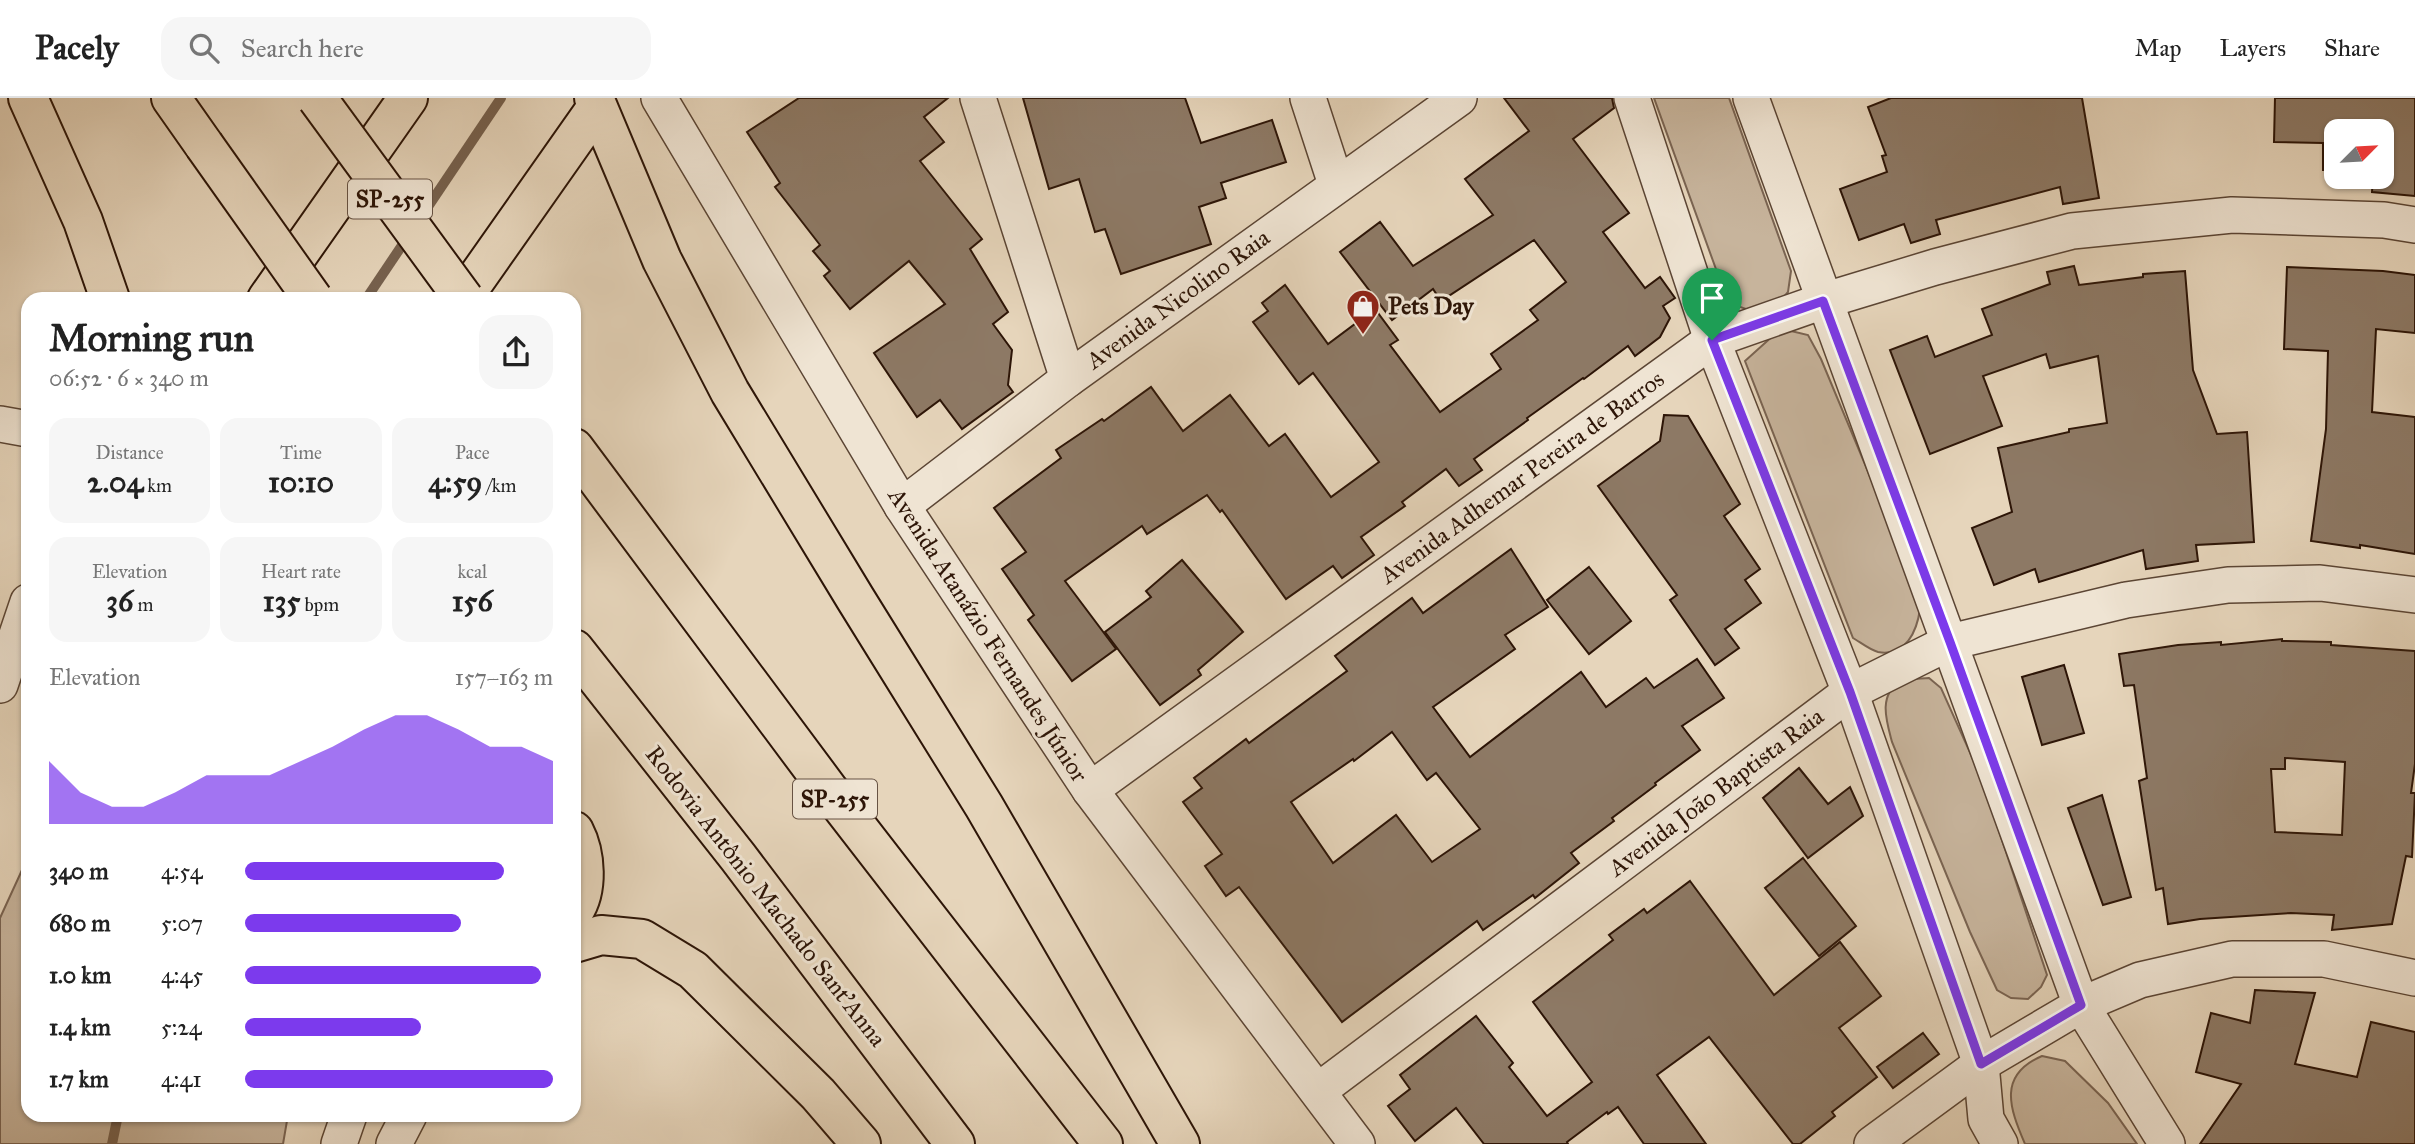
<!DOCTYPE html>
<html lang="en">
<head>
<meta charset="utf-8">
<style>
	:root { --surface:#fff; --page:#f6f6f6; --text:#222; --muted:#767676; --line:#e0e0e0; --accent:#7c3aed }
	body { margin:0; font-family:"IM FELL Great Primer",serif; background:var(--page); color:var(--text); height:100vh; display:flex; flex-direction:column; font-size:26px; white-space:nowrap }
	* { box-sizing:border-box; margin:0 }
	p { font-size:23px; color:var(--muted) }
	.icon { flex:none; width:38px; height:38px; fill:none; stroke:currentColor; stroke-width:2; stroke-linecap:round; stroke-linejoin:round }
	.map { position:relative; flex:1; overflow:hidden }
	.sheet { position:absolute; left:21px; top:194px; width:560px; height:830px; display:flex; flex-direction:column; background:var(--surface); border-radius:21px; box-shadow:0 2px 5px #0004 }
	.sheet>* { flex:none }
	.needle { width:46px; rotate:66deg }
	.tools { position:absolute; left:2324px; top:21px; display:grid; gap:14px }
	.tools a { display:grid; place-items:center; width:70px; height:70px; border-radius:14px; background:var(--surface); box-shadow:0 2px 5px #0004; font-size:35px }
	.pin { position:absolute; display:grid; place-items:center; width:60px; height:60px; color:#fff; margin:-72px -30px; border-radius:50% 50% 50% 0; rotate:-45deg; box-shadow:0 0 7px #0007 }
	.pin .icon { rotate:45deg }
	.round { display:grid; place-items:center; flex:none; width:74px; height:74px; border-radius:21px; background:var(--page) }
	.summary { display:flex; align-items:center; justify-content:space-between; height:119px; padding:0 28px }
	h1 { font-size:38px; font-weight:800; line-height:52px }
	.stats { display:grid; grid-template-columns:repeat(3,1fr); gap:10px; height:119px; padding:7px 28px }
	.stats div { display:grid; align-content:center; border-radius:18px; background:var(--page); text-align:center }
	.stats b { font-size:30px; font-weight:800 }
	.stats small { font-size:19px; font-weight:400 }
	.stats p { font-size:19px }
	.chart { height:196px; padding:14px 28px }
	.chart p { display:flex; justify-content:space-between }
	.chart svg { width:100%; height:126px; margin-top:7px; fill:var(--accent); opacity:.7 }
	ul { padding:0 28px; list-style:none; font-size:23px }
	li { display:grid; grid-template-columns:112px 84px 1fr; align-items:center; height:52px }
	li i { height:18px; border-radius:9px; background:var(--accent) }
	header { display:flex; align-items:center; gap:42px; box-sizing:border-box; height:98px; padding:0 35px; background:var(--surface); border-bottom:2px solid var(--line) }
	header strong { font-size:33px }
	nav { display:flex; gap:38px; margin-inline-start:auto; font-size:24px }
	.search { width:490px; height:63px; background:var(--page); display:flex; align-items:center; gap:18px; box-sizing:border-box; padding:0 24px; border-radius:21px; color:var(--muted); font-size:26px }
	.map>svg:first-child { display:block }
</style>
</head>
<body>
<header>
<strong>Pacely</strong>
<div class="search"><svg class="icon" aria-label="search" viewBox="0 0 24 24"><circle cx="10" cy="10" r="6"/><path d="M15 15l6 6"/></svg>Search here</div>
<nav><a>Map</a><a>Layers</a><a>Share</a></nav>
</header>
<div class="map">
<svg width="2415" height="1046" viewBox="0 0 2415 1046">
	<rect width="100%" height="100%" fill="#e6d5bb"/>
	<filter id="stains"><feTurbulence type="fractalNoise" baseFrequency=".00286" numOctaves="4"/><feColorMatrix values="0 0 0 0 .2 0 0 0 0 .09 0 0 0 0 .02 0 0 0 .5 -.17"/></filter>
	<radialGradient id="worn" r=".72"><stop offset=".6" stop-color="#630" stop-opacity="0"/><stop offset="1" stop-color="#630" stop-opacity=".3"/></radialGradient>
	<!-- green -->
	<g fill="#c7b49c" stroke="#7a6452" stroke-width="2">
		<path d="M1654,0H1729L1791,173L1788,194L1777,207L1752,213L1737,208L1725,196Z"/>
		<path d="M1791,233L1808,237L1821,261L1882,407L1920,511C1917,533 1906,559 1878,554C1870,552 1860,544 1853,540L1745,263L1775,236Z"/>
		<path d="M1929,580L1941,590L1981,679L2047,877L2041,889L2028,901L2011,900L1997,892L1970,834L1892,644C1887,625 1877,596 1901,584C1908,580 1921,581 1929,580Z"/>
		<path d="M28,759V1017H288L283,1046H0V820Z"/>
		<path d="M2042,958L2065,963L2108,1005L2137,1046H2025C2009,1009 1998,977 2042,958Z"/>
	</g>
	<g fill="none" stroke-linecap="round" stroke-linejoin="round">
		<!-- stream -->
		<g stroke="#76614e" stroke-width="10">
			<path d="M366,201L501,0"/>
			<path d="M112,1046L118,1017"/>
		</g>
	</g>
	<!-- building -->
	<g fill="#8d7965" stroke="#2d1507" stroke-width="2" fill-rule="evenodd">
		<path d="M799,0H948L924,19L944,44L920,63L982,141L970,151L1008,214L993,226L1012,252L1008,287L1013,294L962,331L940,302L917,319L874,255L945,206L909,163L850,211L824,178L830,173L813,153L820,147L775,89L780,85L747,34Z"/>
		<path d="M1023,0H1185L1201,45L1272,22L1286,64L1221,85L1226,100L1199,109L1211,146L1121,176L1105,131L1095,134L1079,81L1049,91Z"/>
		<path d="M1504,0H1612L1614,10L1573,41L1629,115L1603,134L1645,190L1660,179L1675,200L1663,208L1670,220L1660,239L1635,258L1628,248L1584,281L1583,280L1527,320L1528,322L1474,361L1482,372L1459,388L1446,371L1402,404L1405,408L1361,439L1374,457L1342,480L1333,468L1286,501L1222,412L1220,414L1207,397L1147,436L1142,428L1065,483L1116,551L1072,583L1028,522L1034,517L1002,471L1026,454L994,410L1061,360L1056,352L1102,321L1104,323L1151,289L1183,333L1230,297L1269,348L1285,336L1331,399L1379,364L1313,275L1299,286L1253,224L1268,213L1262,205L1285,187L1328,246L1375,211L1398,242L1390,247L1440,314L1501,271L1491,256L1538,222L1530,212L1566,184L1534,142L1441,203L1433,191L1392,222L1340,154L1380,124L1413,168L1493,117L1465,81L1529,33Z"/>
		<path d="M1891,0H2082L2099,100L2063,106L2060,89L1936,122L1940,136L1911,145L1904,126L1859,142L1840,91L1887,74L1882,58L1886,57L1868,9Z"/>
		<path d="M2275,0H2415V98L2372,94L2373,79H2382V33H2336V72H2323V45L2274,44Z"/>
		<path d="M2074,168L2079,187L2143,179V176L2185,173L2193,272L2217,336L2247,334L2254,444L2196,447L2198,463L2146,471L2143,452L2039,484L2035,471L1994,487L1972,430L2012,414L1998,350L2069,334V331L2107,325L2098,258L2050,270L2046,256L1983,278L2002,328L1930,356L1890,252L1927,238L1935,259L1992,237L1982,211L2050,186L2047,174Z"/>
		<path d="M2287,169L2383,173L2415,177V235L2376,231L2372,314L2415,319V456L2360,447V450L2311,443L2326,331L2328,253L2284,251Z"/>
		<path d="M1664,317L1688,318L1740,406L1724,418L1760,471L1745,482L1761,505L1725,531L1739,550L1715,567L1670,502L1677,497L1598,388L1660,343Z"/>
		<path d="M1511,451L1548,509L1505,537L1515,551L1433,609L1470,659L1581,574L1606,609L1646,580L1654,590L1697,561L1724,600L1682,628L1700,652L1655,685L1656,687L1612,720L1614,723L1571,755L1579,765L1535,800L1533,797L1483,832L1477,823L1342,924L1239,789L1226,798L1205,768L1222,756L1183,704L1202,690L1194,680L1246,641L1249,645L1347,573L1335,558L1412,500L1423,515ZM1392,634L1427,682L1436,675L1480,731L1432,764L1396,717L1333,765L1291,704L1353,661L1354,663Z"/>
		<path d="M1182,462L1243,534L1198,572L1201,577L1160,607L1105,534L1151,499L1146,493Z"/>
		<path d="M1589,469L1631,523L1589,556L1547,502Z"/>
		<path d="M2282,541V543L2331,544V547L2415,553V666L2411,695H2415L2412,759L2406,758L2392,826L2332,832L2334,817L2291,815L2200,821L2168,826L2163,790L2156,792L2139,683L2147,680L2134,587L2124,588L2119,556L2178,547L2221,544V547ZM2285,660L2345,664L2342,737L2275,734L2271,671H2285Z"/>
		<path d="M2064,567L2084,635L2042,647L2022,579Z"/>
		<path d="M1799,670L1828,706L1850,689L1863,718L1808,760L1763,700Z"/>
		<path d="M2102,697L2131,799L2103,807L2068,710Z"/>
		<path d="M1803,760L1856,828L1819,858L1765,790Z"/>
		<path d="M1690,783L1774,897L1840,844L1881,898L1839,930L1877,979L1832,1014L1835,1018L1800,1046H1793L1709,939L1657,977L1706,1046H1644L1618,1009L1608,1016L1607,1014L1567,1044L1568,1046H1484L1456,1010L1415,1043L1388,1008L1410,991L1400,977L1476,918L1513,965L1509,969L1547,1018L1592,984L1533,904L1613,842L1609,837L1644,811L1647,815Z"/>
		<path d="M2255,892L2315,895L2295,966L2357,979L2371,924L2415,934V1046H2200L2241,986L2196,974L2211,915L2250,925Z"/>
		<path d="M1923,935L1939,956L1893,990L1877,969Z"/>
	</g>
	<g fill="none" stroke-linecap="round" stroke-linejoin="round">
		<defs>
			<g id="minor">
				<path d="M659,0L902,408L1090,692L1357,1046"/>
				<path d="M978,0L1068,281"/>
				<path d="M1308,0L1336,86"/>
				<path d="M1632,0L1712,242L1850,594L1981,966L1986,1021L2000,1046"/>
				<path d="M1751,0L2081,907L2167,1046"/>
				<path d="M0,326L28,331"/>
				<path d="M902,408L1068,281L1459,0"/>
				<path d="M0,587L28,504"/>
				<path d="M1090,692L1712,242L1823,203L1935,169L2072,133L2232,117L2384,122L2415,127"/>
				<path d="M1318,993L1850,594L1950,544L2126,502L2228,487L2320,485L2415,497"/>
				<path d="M339,1046L349,1017"/>
				<path d="M394,1046L409,1017"/>
				<path d="M1872,1046L1981,966L2081,907L2140,882L2232,861H2324L2415,880"/>
			</g>
			<g id="highway">
				<path d="M28,0L83,123L110,201"/>
				<path d="M171,0L204,47"/>
				<path d="M594,0L662,162L730,294L855,500L984,708L1180,1046"/>
				<path d="M267,201L408,0"/>
				<path d="M462,201L597,9"/>
				<path d="M574,350L828,691L1103,1046"/>
				<path d="M574,551L738,759L955,1046"/>
				<path d="M574,733C586,756 588,792 574,813"/>
				<path d="M574,845L601,837L642,841L693,872L818,996L861,1046"/>
			</g>
		</defs>
		<!-- minor casing -->
		<use href="#minor" stroke="#5b4534" stroke-width="38"/>
		<!-- highway casing -->
		<use href="#highway" stroke="#2d1507" stroke-width="42"/>
		<!-- minor -->
		<use href="#minor" stroke="#efe4d3" stroke-width="35"/>
		<!-- highway -->
		<use href="#highway" stroke="#e6d5bb" stroke-width="38"/>
		<defs>
			<g id="highway-bridge">
				<path d="M317,0L464,201"/>
				<path d="M204,47L313,201"/>
			</g>
		</defs>
		<!-- highway-bridge casing -->
		<use href="#highway-bridge" stroke="#2d1507" stroke-width="42" stroke-linecap="butt"/>
		<!-- highway-bridge -->
		<use href="#highway-bridge" stroke="#e6d5bb" stroke-width="38"/>
	</g>
	<g fill="none" stroke-linecap="round" stroke-linejoin="round">
		<defs>
			<path id="route" d="M1823,203L1950,544L2081,907L1981,966L1850,594L1712,242Z"/>
		</defs>
		<!-- route casing -->
		<use href="#route" stroke="#fff" stroke-width="14"/>
		<!-- route -->
		<use href="#route" stroke="#7c3aed" stroke-width="9"/>
	</g>
	<!-- icons -->
	<defs>
		<symbol id="shop-pin" viewBox="-11 -11 22 30"><path d="M0 17L-7.5 6A9.5 9.5 0 1 1 7.5 6Z" fill="#8f2418" stroke="#efe4d3"/><path d="M-5-2.5h2.3a2.7 3.5 0 0 1 5.4 0H5L5.5 6h-11ZM-1.5-2.5h3a1.5 2.3 0 0 0-3 0Z" fill="#fff"/></symbol>
	</defs>
	<g fill-rule="evenodd">
		<use href="#shop-pin" x="1344" y="189" width="38" height="52"/>
	</g>
	<g text-anchor="middle" stroke-width="6" stroke-linejoin="round" paint-order="stroke">
		<!-- shield labels -->
		<g fill="#efe4d3" stroke="#675344" stroke-width="2">
			<rect x="348" y="81.5" width="84" height="39" rx="5"/>
			<rect x="793" y="681.5" width="84" height="39" rx="5"/>
		</g>
		<g font-size="23" font-weight="bold" fill="#2d1507">
			<text x="390" y="109">SP-255</text>
			<text x="835" y="709">SP-255</text>
		</g>
		<!-- street labels -->
		<g font-size="24" fill="#2d1507" stroke="#efe4d3">
			<text transform="translate(1178 201) rotate(-36)" y="8">Avenida Nicolino Raia</text>
			<text transform="translate(1522 379) rotate(-36)" y="8">Avenida Adhemar Pereira de Barros</text>
			<text transform="translate(988 537) rotate(57)" y="8">Avenida Atanázio Fernandes Júnior</text>
			<text transform="translate(1716 694) rotate(-37)" y="8">Avenida João Baptista Raia</text>
			<text transform="translate(766 798) rotate(52)" y="8">Rodovia Antônio Machado Sant'Anna</text>
		</g>
		<!-- poi labels -->
		<g font-size="24" font-weight="bold" fill="#2d1507" stroke="#efe4d3" text-anchor="start">
			<text x="1388" y="216">Pets Day</text>
		</g>
	</g>
	<rect width="100%" height="100%" filter="url(#stains)"/>
	<rect width="100%" height="100%" fill="url(#worn)"/>
</svg>
<div class="tools">
<a><svg class="needle" viewBox="-14 -14 28 28"><path d="M0-13l5 13h-10z" fill="#e53935"/><path d="M0 13l5-13h-10z" fill="#767676"/></svg></a>
</div>
<div class="pin" style="left:1712px;top:242px;background:#1e9e55"><svg class="icon" aria-label="arrive" viewBox="0 0 24 24"><path d="M6 21V4h12l-3 4 3 4H6"/></svg></div>
<section class="sheet">
<div class="summary"><div><h1>Morning run</h1><p>06:52 · 6 × 340 m</p></div><a class="round"><svg class="icon" aria-label="share" viewBox="0 0 24 24"><path d="M12 15V3M7 8l5-5 5 5M5 13v7h14v-7"/></svg></a></div>
<div class="stats">
<div><p>Distance</p><b>2.04<small> km</small></b></div>
<div><p>Time</p><b>10:10</b></div>
<div><p>Pace</p><b>4:59<small> /km</small></b></div>
</div>
<div class="stats">
<div><p>Elevation</p><b>36<small> m</small></b></div>
<div><p>Heart rate</p><b>135<small> bpm</small></b></div>
<div><p>kcal</p><b>156</b></div>
</div>
<div class="chart"><p><span>Elevation</span>157–163 m</p>
<svg viewBox="0 0 160 44" preserveAspectRatio="none"><path d="M0 44V22L10 33L20 38L30 38L40 33L50 27L60 27L70 27L80 22L90 17L100 11L110 6L120 6L130 11L140 17L150 17L160 22V44z"/></svg>
</div>
<ul>
<li><b>340 m</b>4:54<i style="width:84%"></i></li>
<li><b>680 m</b>5:07<i style="width:70%"></i></li>
<li><b>1.0 km</b>4:45<i style="width:96%"></i></li>
<li><b>1.4 km</b>5:24<i style="width:57%"></i></li>
<li><b>1.7 km</b>4:41<i style="width:100%"></i></li>
</ul>
</section>
</div>
</body>
</html>
